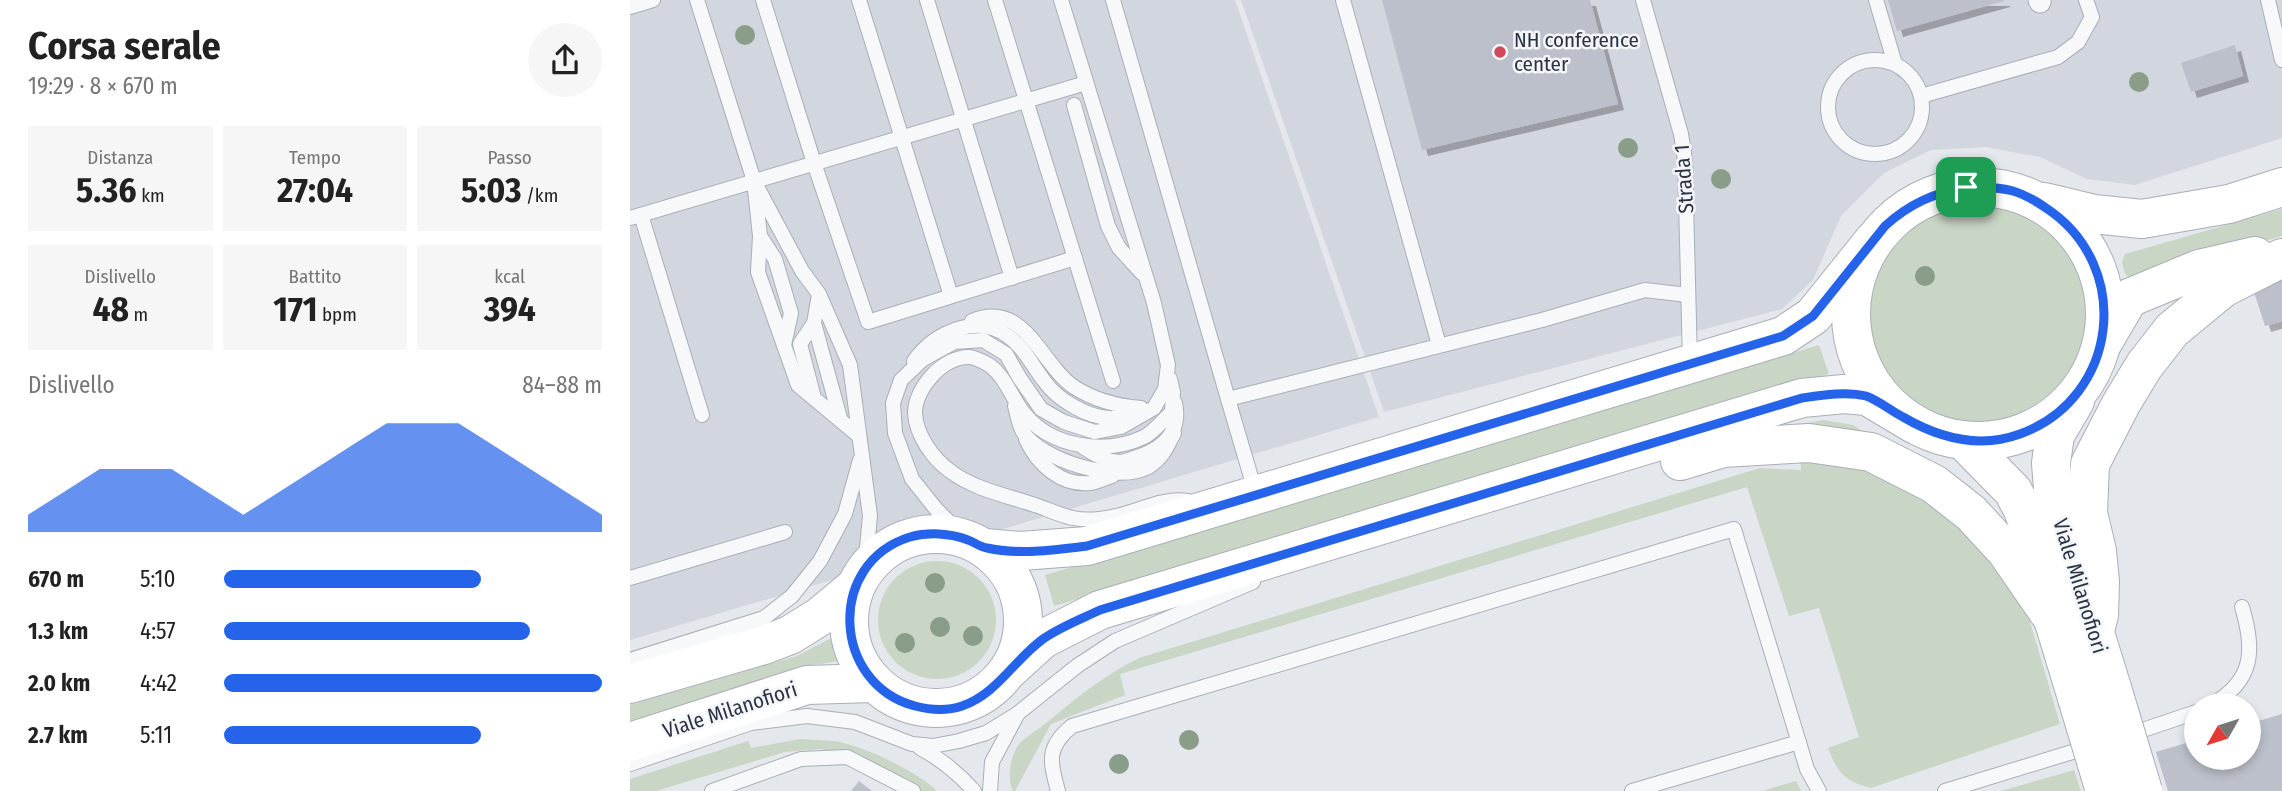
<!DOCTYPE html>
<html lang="it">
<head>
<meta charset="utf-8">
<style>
	:root { --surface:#fff; --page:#f6f6f6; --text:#222; --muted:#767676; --accent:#2563eb }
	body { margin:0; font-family:"Fira Sans Condensed",sans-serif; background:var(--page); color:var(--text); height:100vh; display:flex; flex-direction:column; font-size:26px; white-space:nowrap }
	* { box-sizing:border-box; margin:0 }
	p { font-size:23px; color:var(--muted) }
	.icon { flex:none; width:38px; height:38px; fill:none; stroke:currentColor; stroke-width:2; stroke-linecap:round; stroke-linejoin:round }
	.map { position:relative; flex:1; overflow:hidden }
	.sheet { display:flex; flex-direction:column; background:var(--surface); width:630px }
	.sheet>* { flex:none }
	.needle { width:46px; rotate:231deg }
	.tools { position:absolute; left:1554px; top:693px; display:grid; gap:14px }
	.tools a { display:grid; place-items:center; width:77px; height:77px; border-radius:50%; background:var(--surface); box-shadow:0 4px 10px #0003; font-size:35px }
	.pin { position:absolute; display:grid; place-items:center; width:60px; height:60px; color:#fff; margin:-30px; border-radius:14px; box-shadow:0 4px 10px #0006 }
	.round { display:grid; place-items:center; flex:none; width:74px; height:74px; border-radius:37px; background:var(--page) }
	.head { display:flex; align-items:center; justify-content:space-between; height:119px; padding:0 28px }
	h1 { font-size:38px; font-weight:700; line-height:52px }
	.metrics { display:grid; grid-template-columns:repeat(3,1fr); gap:10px; height:119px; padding:7px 28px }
	.metrics div { display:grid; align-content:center; border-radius:0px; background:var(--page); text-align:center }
	.metrics b { font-size:35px; font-weight:700 }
	.metrics small { font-size:19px; font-weight:400 }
	.metrics p { font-size:19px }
	.chart { height:196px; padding:14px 28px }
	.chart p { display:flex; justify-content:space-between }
	.chart svg { width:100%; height:126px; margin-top:7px; fill:var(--accent); opacity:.7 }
	ul { padding:0 28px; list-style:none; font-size:23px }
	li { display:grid; grid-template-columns:112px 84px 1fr; align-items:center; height:52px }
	li i { height:18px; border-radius:9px; background:var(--accent) }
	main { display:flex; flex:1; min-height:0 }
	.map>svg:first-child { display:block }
</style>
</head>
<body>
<main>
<section class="sheet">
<div class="head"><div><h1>Corsa serale</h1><p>19:29 · 8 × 670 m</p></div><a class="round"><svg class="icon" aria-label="share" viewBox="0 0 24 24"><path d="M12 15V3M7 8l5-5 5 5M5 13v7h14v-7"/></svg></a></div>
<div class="metrics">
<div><p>Distanza</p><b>5.36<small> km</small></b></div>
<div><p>Tempo</p><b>27:04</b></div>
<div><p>Passo</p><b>5:03<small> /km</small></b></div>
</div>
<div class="metrics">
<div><p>Dislivello</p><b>48<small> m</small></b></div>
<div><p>Battito</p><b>171<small> bpm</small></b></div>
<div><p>kcal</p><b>394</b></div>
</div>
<div class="chart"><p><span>Dislivello</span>84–88 m</p>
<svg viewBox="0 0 160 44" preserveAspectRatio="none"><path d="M0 44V38L10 30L20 22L30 22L40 22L50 30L60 38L70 30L80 22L90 14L100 6L110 6L120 6L130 14L140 22L150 30L160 38V44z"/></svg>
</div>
<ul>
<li><b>670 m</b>5:10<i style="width:68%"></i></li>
<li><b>1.3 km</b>4:57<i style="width:81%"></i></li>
<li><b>2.0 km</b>4:42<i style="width:100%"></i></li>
<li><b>2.7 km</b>5:11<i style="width:68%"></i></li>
</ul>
</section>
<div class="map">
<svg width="1652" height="791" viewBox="0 0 1652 791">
	<defs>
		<filter id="shadow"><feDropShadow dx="6" dy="6" stdDeviation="0" flood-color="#0004"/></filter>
	</defs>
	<rect width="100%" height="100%" fill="#e4e7ec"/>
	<!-- built -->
	<g fill="#d2d6de">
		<path d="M0,0H605L749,417L0,640Z"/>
		<path d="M611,0H1652V138L1505,185L1457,179L1410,157L1356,147L1301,150L1254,173L1211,216L1183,280L1152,309L754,412Z"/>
	</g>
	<!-- green -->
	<g fill="#c9d6c5">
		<circle cx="1349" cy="313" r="110"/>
		<path d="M1652,209V236L1503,280L1495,274L1492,262L1495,254Z"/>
		<path d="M1189,345L1199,374L424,606L415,575Z"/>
		<path d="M1193,420L1223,425L1282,463L1337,484L1357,501L1369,516L1430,724L1241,788C1215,781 1208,774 1198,748L1229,737L1189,608L1159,616L1117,487L490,674L495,695L421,724L385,791H383C377,779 380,761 386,749C391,739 406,731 415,724C445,699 474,675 509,658L1130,468L1171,470L1168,425Z"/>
		<circle cx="307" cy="620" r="59"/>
		<path d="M205,636L209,661L170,667L0,722V705L167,656Z"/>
		<path d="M170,739C181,740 193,740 204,741C234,746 285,770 307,791H288L215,753L190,749L155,752L26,791H0V779L118,741L121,748Z"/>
		<path d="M1444,770L1451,791H1371Z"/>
		<path d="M1166,781L1171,791H1132Z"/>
	</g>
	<!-- building -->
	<g fill="#bbc0ca" filter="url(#shadow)">
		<path d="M752,0H960L988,104L792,150Z"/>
		<path d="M1258,0H1374V1L1267,31Z"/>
		<path d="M1605,45L1613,76L1561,92L1551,63Z"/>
		<path d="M1652,280V321L1635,326L1623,289Z"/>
		<path d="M1652,714V791H1538L1526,752L1566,740V758H1619V724Z"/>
		<path d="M229,781L242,791H221Z"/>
	</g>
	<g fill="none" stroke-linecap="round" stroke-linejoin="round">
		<defs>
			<g id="service">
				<path d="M67,0L124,181L172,271L189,294L220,365L240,516L235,569"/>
				<path d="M133,0L184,163L238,322L445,258"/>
				<path d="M229,0L321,296"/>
				<path d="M297,0L382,278"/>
				<path d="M365,0L483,381"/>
				<path d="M483,0L598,399"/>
				<path d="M713,0L809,345"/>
				<path d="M1013,0L1051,134L1055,160L1060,363"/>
				<path d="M1246,0L1265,64"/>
				<path d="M1638,0L1652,60"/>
				<path d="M0,7L23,0"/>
				<circle cx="1245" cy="107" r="47"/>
				<path d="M1291,96L1428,57L1448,42L1462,17L1456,0"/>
				<path d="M444,105L478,226L489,248L512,273"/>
				<path d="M125,190L130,236L128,272L168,385L228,435"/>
				<path d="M11,215L72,415"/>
				<path d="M0,218L456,83"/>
				<path d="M130,236L145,259L161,313L154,345"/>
				<path d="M342,321C395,299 410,364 444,387C464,400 487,406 511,408"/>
				<path d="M184,323L210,418"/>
				<path d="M284,361C304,333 346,313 378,336C394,347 403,367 415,382C428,400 457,417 479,418C488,419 497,415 505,413"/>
				<path d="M540,379L543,392L542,412C533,420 524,432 514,437C476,455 420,448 393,412C382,398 375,376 359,365C354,362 345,358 340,357C313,356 285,388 285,413C286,435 303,459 320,471C345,490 379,496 408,506C419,510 432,516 443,518C456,521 473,519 486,516C510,511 532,497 558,501"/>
				<path d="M184,398L170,344L184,323L189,295"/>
				<path d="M385,406C387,414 389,425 393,432C411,460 487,484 518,467C532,459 537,447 544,433"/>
				<path d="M396,439C407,464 431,486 460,483C467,482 475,478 482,476"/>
				<path d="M453,447C464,454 475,461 489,462C495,462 504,458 510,456C535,447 551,431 545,403"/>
				<path d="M626,494L598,399L912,320L1015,290L1058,295"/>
				<path d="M336,539L306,509L282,479L265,433L263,403L271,380L293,359L324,342L353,340L376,354L389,377L411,409L434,422L465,432L491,427L524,408L535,389L538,365L524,303L431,0"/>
				<path d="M0,578L155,532"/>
				<path d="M0,660L134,618L162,596L190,561L215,514L230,460"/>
				<path d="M1581,705C1624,681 1625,650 1612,607"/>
				<path d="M1498,735L1566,712"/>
				<path d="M290,748C311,759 328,773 344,791"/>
				<path d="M0,764L121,723L177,716L225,722L282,744L303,746L329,741L356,733L387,714L447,666L485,641L623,582"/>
				<path d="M82,791L171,759L217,757L283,791"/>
				<path d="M360,791L362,762L387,715"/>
				<path d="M428,791C420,761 416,747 442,726L1104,529L1177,769L1189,791"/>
				<path d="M1002,791L1169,742"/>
				<path d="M1315,791L1462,746"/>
			</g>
			<path id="pedestrian" d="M1409,0L1410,2"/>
			<g id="secondary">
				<circle cx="1348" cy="314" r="127"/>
				<path d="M1414,202L1464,214L1512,219L1599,204L1652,187"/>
				<path d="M1473,342L1499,298L1569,269L1625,256"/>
				<path d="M1445,401L1425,435L1421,463L1424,501L1482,688"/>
				<path d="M1333,440L1383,491L1393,510L1413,567L1423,619L1447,698"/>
				<path d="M1050,461L1093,448L1179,443L1241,452L1304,484L1341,513L1376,551L1423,619"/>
				<circle cx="306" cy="621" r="87"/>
				<path d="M355,548L391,551L457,546L1153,336L1183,316L1244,240"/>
				<path d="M1465,631L1469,615L1470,582L1467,551L1458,513L1460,464L1491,404L1514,366L1542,330L1593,288L1652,258"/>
				<path d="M380,669L413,639L470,610L1172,398L1214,394L1237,396L1284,424"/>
				<path d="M0,684L134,645L160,635L189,617L225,587"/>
				<path d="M0,742L177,685L243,683"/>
			</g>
		</defs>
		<!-- service casing -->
		<use href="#service" stroke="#a9aeb7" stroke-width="16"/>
		<!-- pedestrian casing -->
		<use href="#pedestrian" stroke="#a9aeb7" stroke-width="23"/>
		<!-- secondary casing -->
		<use href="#secondary" stroke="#a9aeb7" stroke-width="40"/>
		<!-- service -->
		<use href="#service" stroke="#f7f8fa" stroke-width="14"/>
		<!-- pedestrian -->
		<use href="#pedestrian" stroke="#f7f8fa" stroke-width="21"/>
		<!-- secondary -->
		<use href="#secondary" stroke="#fff" stroke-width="38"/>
		<!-- rail -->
		<path stroke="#7d8696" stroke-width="5" stroke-dasharray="3.5 7" stroke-linecap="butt" d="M1527,791L1537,788"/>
		<defs>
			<g id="secondary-bridge">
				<path d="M1482,688L1513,791"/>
				<path d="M1447,698L1475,791"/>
			</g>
		</defs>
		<!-- secondary-bridge casing -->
		<use href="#secondary-bridge" stroke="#a9aeb7" stroke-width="40" stroke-linecap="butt"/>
		<!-- secondary-bridge -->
		<use href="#secondary-bridge" stroke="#fff" stroke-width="38"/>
	</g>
	<!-- trees -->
	<g fill="#899d89">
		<circle cx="115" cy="35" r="10"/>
		<circle cx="1509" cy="82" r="10"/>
		<circle cx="998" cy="148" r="10"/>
		<circle cx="1091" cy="179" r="10"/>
		<circle cx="1295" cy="276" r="10"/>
		<circle cx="305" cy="583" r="10"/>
		<circle cx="310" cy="627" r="10"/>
		<circle cx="343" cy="636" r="10"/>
		<circle cx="275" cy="643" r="10"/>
		<circle cx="559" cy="740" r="10"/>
		<circle cx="489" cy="764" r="10"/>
	</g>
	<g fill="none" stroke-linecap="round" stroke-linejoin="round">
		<defs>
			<path id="route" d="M1336,187C1352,187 1368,187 1383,191C1396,195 1406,201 1416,208C1504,266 1489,398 1390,434C1349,449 1309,438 1273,417C1261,411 1248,400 1236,396C1216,391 1192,395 1172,398L470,610C451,619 430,627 413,639C384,660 367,694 332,706C317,711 300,710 285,706C202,684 196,563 280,537C298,532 320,533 338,540C344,542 350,547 357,548C389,555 425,550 457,546L1153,336L1183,316L1255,226C1279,204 1304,193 1336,187Z"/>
		</defs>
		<!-- route casing -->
		<use href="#route" stroke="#fff" stroke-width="14"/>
		<!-- route -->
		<use href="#route" stroke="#2563eb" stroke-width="9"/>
	</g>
	<!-- markers -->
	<circle fill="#d1495b" stroke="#f4f6f9" stroke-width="2.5" cx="870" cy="52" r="7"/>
	<g text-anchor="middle" stroke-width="5" stroke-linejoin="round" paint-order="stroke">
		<!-- poi labels -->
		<g font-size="21" fill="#2b3445" stroke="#f4f6f9" text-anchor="start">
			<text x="884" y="47">NH conference<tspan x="884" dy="24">center</tspan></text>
		</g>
		<!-- street labels -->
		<g font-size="21" fill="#2b3445" stroke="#f4f6f9">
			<text transform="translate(1054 179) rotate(-94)" y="7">Strada 1</text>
			<text transform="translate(1450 586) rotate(73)" y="7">Viale Milanofiori</text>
			<text transform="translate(100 710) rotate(-18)" y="7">Viale Milanofiori</text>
		</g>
	</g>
</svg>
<div class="tools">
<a><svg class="needle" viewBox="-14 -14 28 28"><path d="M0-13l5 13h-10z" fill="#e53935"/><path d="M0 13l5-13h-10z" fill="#767676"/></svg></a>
</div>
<div class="pin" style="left:1336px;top:187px;background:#1e9e55"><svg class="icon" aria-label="arrive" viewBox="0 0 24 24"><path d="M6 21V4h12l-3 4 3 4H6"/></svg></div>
</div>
</main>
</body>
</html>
